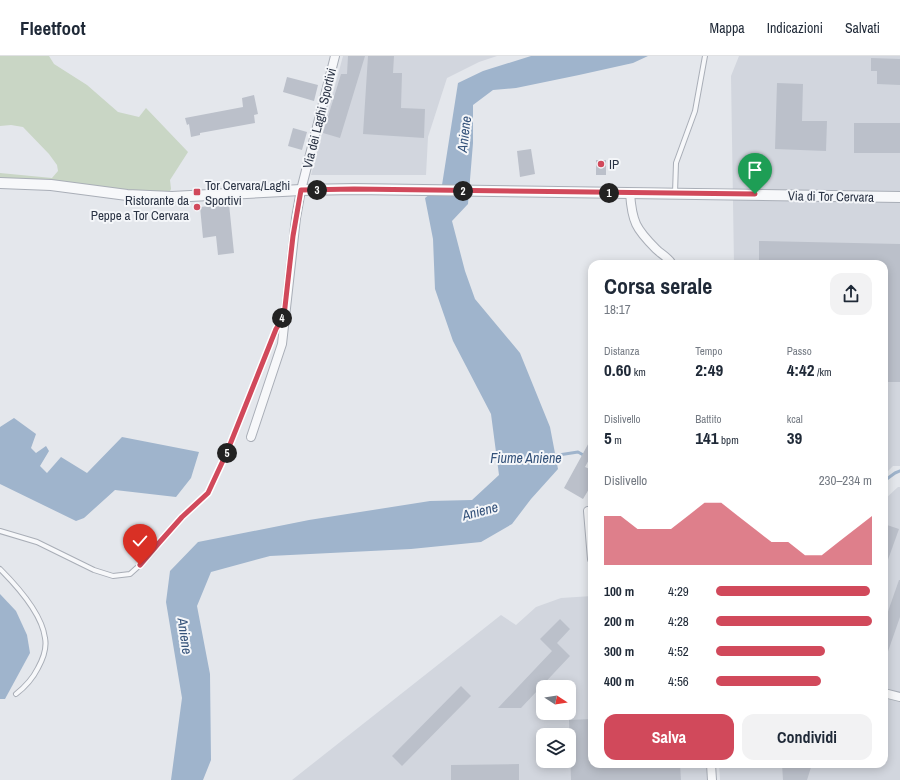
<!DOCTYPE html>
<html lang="it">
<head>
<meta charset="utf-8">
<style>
	:root { --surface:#fff; --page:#f2f2f3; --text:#1f2937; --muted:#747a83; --line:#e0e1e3; --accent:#d1495b }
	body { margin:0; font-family:"Archivo Narrow",sans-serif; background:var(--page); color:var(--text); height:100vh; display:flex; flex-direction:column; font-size:15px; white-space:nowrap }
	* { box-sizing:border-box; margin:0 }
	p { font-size:13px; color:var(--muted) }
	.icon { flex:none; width:22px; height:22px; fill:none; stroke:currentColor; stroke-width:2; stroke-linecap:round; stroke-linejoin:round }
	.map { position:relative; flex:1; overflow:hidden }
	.drawer { position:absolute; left:588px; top:204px; width:300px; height:508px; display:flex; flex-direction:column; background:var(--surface); border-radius:12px; box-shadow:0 2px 10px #0003 }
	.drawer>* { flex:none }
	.needle { width:26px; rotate:102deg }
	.buttons { position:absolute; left:536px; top:624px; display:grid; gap:8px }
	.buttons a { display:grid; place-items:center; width:40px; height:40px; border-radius:8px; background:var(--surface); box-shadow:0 2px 10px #0003; font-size:20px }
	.pin { position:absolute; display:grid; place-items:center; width:34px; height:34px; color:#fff; margin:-41px -17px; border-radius:50% 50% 50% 0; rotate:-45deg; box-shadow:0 0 4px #0007 }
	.pin .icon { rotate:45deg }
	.km { position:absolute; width:20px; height:20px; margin:-10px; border-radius:50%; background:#222; color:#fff; font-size:11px; line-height:20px; text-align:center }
	.round { display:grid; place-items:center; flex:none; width:42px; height:42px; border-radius:12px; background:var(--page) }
	.summary { display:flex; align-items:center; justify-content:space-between; height:68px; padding:0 16px }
	h1 { font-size:22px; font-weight:800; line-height:30px }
	.stats { display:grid; grid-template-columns:repeat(3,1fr); gap:6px; height:68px; padding:4px 16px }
	.stats div { display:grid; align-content:center }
	.stats b { font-size:17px; font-weight:800 }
	.stats small { font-size:11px; font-weight:400 }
	.stats p { font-size:11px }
	.chart { height:112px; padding:8px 16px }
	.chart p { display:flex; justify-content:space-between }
	.chart svg { width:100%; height:72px; margin-top:4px; fill:var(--accent); opacity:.7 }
	.cta { display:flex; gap:8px; margin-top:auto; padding:8px 16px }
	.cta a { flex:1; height:46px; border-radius:12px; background:var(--accent); color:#fff; font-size:16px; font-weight:800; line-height:46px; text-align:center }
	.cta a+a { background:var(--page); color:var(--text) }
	ul { padding:0 16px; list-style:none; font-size:13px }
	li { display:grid; grid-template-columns:64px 48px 1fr; align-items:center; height:30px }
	li i { height:10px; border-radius:5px; background:var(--accent) }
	header { display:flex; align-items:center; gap:24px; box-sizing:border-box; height:56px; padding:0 20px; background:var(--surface); border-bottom:1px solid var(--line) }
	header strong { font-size:19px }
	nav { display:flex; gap:22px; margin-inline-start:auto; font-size:14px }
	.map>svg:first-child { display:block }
</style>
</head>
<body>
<header>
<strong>Fleetfoot</strong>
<nav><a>Mappa</a><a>Indicazioni</a><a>Salvati</a></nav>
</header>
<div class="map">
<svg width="900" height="724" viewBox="0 0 900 724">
	<rect width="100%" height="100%" fill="#e4e7ec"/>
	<!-- built -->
	<g fill="#d2d6de" fill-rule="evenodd">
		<path d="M343,0H497L479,6L447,22L428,81L426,119H311Z"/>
		<path d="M739,0H900V410H893L884,419V208H734L731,20Z"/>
		<path d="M898,431H900V724H720L719,708H884V444Z"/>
		<path d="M592,540V708H707V724H292L501,559L516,569L536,551L561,542ZM543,631H569V657H543ZM543,679H569V705H543Z"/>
	</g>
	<!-- green -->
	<path fill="#c9d6c5" d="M0,0H49L54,8L87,29L118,56L139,61L146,52L188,96L170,124L171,133L169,137L0,124V117L52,122L58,115L57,109L49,98L23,71L11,69L0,70Z"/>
	<!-- water -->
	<g fill="#9fb4cc">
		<path d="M531,0H648L633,7L579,19L516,32L493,34L473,49V87L468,148L452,165L465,215L475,243L520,297L550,371L558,413L531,443L512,468L481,486L411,493L270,500L211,516L197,550L210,618L211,704L203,724H171L182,642L166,546L170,515L198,486L309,464L430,445L472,444L499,419L491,358L453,285L435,233L433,183L425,142L442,129L458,27L483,15Z"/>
		<path d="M14,362L36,378L31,392L36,397L46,390L49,395L40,410L47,417L61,401L87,417L122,381L199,396L191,422L176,441L115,434L84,462L76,465L0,428V371Z"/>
		<path d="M0,538L16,555L27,579L30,597L5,643H0Z"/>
	</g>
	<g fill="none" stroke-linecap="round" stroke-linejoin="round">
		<!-- stream -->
		<g stroke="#9fb4cc" stroke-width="3">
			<path d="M552,400L578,396L592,404"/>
			<path d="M884,425L895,417L900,415"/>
		</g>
	</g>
	<!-- building -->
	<g fill="#bbc0ca">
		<path d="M348,0H365L340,82L323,77L341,18H347Z"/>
		<path d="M368,0H394L393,17H402L401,52L425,53L424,82L363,78Z"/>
		<path d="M871,2L900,3V29L877,28V15H871Z"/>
		<path d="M287,21L318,29L314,45L283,36Z"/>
		<path d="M777,27L803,28L802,65H827L826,95L775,93Z"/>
		<path d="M254,39L258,58L254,59L255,67L200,77V79L191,81L189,68L187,69L185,62L243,51L242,42Z"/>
		<rect x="854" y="67" width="46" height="30"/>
		<path d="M293,72L307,76L302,94L288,90Z"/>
		<path d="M531,93L535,118L520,121L517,95Z"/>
		<rect x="596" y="104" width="10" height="15"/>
		<path d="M229,148L234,197L218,199L216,180L203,182L200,151Z"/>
		<path d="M759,185L900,188V326H884V208H759Z"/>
		<path d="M592,381V398L585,411L592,414V428L583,443L564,432Z"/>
		<path d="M884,468L899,473L885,512H884Z"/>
		<path d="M899,524H900V561L885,604H884V567Z"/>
		<path d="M560,563L570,573L557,587L570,600L521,652H498L552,595L540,583Z"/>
		<path d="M461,630L471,640L402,710L392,700Z"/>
		<path d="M592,663V708H680L681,724H571L569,664Z"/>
		<path d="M519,708V724H451V709Z"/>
		<path d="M782,708H812L807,724H783Z"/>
	</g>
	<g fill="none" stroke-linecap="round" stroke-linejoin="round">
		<defs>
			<g id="service">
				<path d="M675,137L676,107L695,55L705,0"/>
				<path d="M0,475L37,486L94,514L113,520L130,518L140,509L158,488L183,461L208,437L227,396L276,273L283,262"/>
				<path d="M0,513C17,530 42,558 45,582C47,592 43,603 38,612C33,622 25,631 16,638"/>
			</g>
			<g id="minor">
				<path d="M630,137C632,166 636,173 656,193C661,198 668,201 672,208"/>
				<path d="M251,381L282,288L296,162L301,134L335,0"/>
				<path d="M588,455L592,503"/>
				<path d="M884,637L900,641"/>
				<path d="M711,708L712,724"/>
			</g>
			<path id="tertiary" d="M0,127L51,129L127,139L172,141L301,134L354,133L900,141"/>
		</defs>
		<!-- service casing -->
		<use href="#service" stroke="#a9aeb7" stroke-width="6"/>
		<!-- minor casing -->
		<use href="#minor" stroke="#a9aeb7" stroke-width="10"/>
		<!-- tertiary casing -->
		<use href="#tertiary" stroke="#a9aeb7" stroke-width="12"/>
		<!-- service -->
		<use href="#service" stroke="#f7f8fa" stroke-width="4"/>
		<!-- minor -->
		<use href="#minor" stroke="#f7f8fa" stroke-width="8"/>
		<!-- tertiary -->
		<use href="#tertiary" stroke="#f7f8fa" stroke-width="10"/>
	</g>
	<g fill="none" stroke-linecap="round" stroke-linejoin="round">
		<defs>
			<path id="route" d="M140,509L158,488L182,461L208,437L227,396L276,273L284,260L293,180L301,134L354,133L755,138"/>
		</defs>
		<!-- route casing -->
		<use href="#route" stroke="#fff" stroke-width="8"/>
		<!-- route -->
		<use href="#route" stroke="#d1495b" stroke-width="5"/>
	</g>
	<!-- markers -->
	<g fill="#d1495b" stroke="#f4f6f9" stroke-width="1.5">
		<circle cx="601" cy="108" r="4"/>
		<rect x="193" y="132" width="8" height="8" rx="2"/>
		<circle cx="197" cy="151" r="4"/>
	</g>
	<g text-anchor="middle" stroke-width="4" stroke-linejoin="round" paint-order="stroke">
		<!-- street labels -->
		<g font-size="13" fill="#2b3445" stroke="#f4f6f9">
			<text transform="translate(319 62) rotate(-76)" y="5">Via dei Laghi Sportivi</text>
			<text transform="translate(831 140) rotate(1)" y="5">Via di Tor Cervara</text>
		</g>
		<!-- poi labels -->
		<g font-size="13" fill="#2b3445" stroke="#f4f6f9" text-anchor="start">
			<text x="609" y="113">IP</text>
			<text x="205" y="134">Tor Cervara/Laghi<tspan x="205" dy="15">Sportivi</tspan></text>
			<text x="189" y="149" text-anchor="end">Ristorante da<tspan x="189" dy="15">Peppe a Tor Cervara</tspan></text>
		</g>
		<!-- water labels -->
		<g font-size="14" font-style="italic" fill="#34527a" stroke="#f4f6f9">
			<text transform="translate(464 78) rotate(-83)" y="5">Aniene</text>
			<text x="526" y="407">Fiume Aniene</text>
			<text transform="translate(480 455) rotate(-15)" y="5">Aniene</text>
			<text transform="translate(185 580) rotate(82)" y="5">Aniene</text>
		</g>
	</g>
</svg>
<div class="buttons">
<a><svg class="needle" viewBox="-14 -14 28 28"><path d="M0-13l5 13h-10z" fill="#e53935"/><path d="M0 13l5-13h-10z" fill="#747a83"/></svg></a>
<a><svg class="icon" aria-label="layers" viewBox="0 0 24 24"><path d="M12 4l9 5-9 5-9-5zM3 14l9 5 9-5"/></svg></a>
</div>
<div class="pin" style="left:755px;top:138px;background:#1e9e55"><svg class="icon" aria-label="arrive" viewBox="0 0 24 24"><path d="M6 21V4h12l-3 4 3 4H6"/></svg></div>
<div class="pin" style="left:140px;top:509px;background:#d93025"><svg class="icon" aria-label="check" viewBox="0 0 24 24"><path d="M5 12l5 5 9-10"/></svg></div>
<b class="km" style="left:609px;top:137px">1</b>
<b class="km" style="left:463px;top:135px">2</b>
<b class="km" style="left:317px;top:134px">3</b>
<b class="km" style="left:282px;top:262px">4</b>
<b class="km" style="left:227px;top:397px">5</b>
<section class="drawer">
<div class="summary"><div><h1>Corsa serale</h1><p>18:17</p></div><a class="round"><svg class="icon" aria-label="share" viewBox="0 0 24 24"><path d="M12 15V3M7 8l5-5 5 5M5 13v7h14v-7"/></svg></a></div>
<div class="stats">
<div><p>Distanza</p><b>0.60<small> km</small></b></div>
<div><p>Tempo</p><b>2:49</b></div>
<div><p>Passo</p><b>4:42<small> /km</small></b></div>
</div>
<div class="stats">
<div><p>Dislivello</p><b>5<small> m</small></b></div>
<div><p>Battito</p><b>141<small> bpm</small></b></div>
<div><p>kcal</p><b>39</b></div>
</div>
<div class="chart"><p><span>Dislivello</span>230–234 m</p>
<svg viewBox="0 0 160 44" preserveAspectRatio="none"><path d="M0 44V14L10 14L20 22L30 22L40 22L50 14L60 6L70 6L80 14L90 22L100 30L110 30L120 38L130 38L140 30L150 22L160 14V44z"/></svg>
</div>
<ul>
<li><b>100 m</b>4:29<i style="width:99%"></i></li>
<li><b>200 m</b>4:28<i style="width:100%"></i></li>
<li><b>300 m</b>4:52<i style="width:70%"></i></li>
<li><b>400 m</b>4:56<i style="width:67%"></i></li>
</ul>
<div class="cta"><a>Salva</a><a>Condividi</a></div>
</section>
</div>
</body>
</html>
